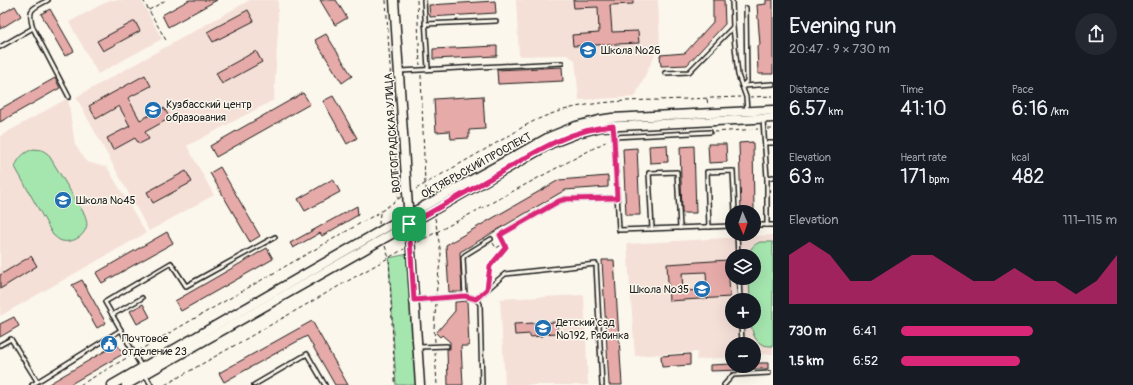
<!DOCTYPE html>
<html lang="en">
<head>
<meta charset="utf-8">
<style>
	:root { --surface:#171b24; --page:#242831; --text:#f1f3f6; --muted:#9ea1a6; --accent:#db2777 }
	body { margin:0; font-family:Pangolin,sans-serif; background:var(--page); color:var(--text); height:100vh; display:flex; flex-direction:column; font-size:15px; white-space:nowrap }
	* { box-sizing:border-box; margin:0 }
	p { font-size:13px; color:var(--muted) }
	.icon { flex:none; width:22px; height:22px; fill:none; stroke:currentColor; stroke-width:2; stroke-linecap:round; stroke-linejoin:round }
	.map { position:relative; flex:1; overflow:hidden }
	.sheet { display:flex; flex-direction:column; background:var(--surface); width:360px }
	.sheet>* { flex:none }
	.needle { width:26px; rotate:178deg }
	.controls { position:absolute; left:725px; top:205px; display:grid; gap:8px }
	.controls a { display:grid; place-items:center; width:36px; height:36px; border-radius:50%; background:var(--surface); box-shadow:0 4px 16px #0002; font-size:20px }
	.pin { position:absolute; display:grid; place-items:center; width:34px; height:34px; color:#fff; margin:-17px; border-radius:8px; box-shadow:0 2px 6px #0006 }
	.round { display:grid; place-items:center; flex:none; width:42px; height:42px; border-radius:21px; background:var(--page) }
	.overview { display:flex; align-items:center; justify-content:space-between; height:68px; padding:0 16px }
	h1 { font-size:22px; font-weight:600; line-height:30px }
	.stats { display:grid; grid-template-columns:repeat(3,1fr); gap:6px; height:68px; padding:4px 16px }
	.stats div { display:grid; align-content:center }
	.stats b { font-size:20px; font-weight:600 }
	.stats small { font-size:11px; font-weight:400 }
	.stats p { font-size:11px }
	.chart { height:112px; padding:8px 16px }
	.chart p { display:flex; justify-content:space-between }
	.chart svg { width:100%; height:72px; margin-top:4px; fill:var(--accent); opacity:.7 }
	ul { padding:0 16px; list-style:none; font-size:13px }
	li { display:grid; grid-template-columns:64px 48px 1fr; align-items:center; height:30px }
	li i { height:10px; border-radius:5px; background:var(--accent) }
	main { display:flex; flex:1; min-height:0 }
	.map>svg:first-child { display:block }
</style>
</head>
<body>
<main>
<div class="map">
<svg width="773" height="385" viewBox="0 0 773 385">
	<rect width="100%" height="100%" fill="#fbf7ec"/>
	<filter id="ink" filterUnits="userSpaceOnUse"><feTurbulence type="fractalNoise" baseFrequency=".025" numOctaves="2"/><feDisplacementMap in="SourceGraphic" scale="8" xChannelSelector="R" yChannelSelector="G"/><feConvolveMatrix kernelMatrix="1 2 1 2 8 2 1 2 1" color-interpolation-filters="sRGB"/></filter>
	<g filter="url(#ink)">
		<!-- built -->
		<g fill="#f5e0d8" fill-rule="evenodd">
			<path d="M110,0H141L162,39L98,74L69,22Z"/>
			<path d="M250,0H278V30L274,100L187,146L214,195L149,231L76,97Z"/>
			<path d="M516,0H658L660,44L635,97L579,100L575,60L567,55L519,56Z"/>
			<path d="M68,98L75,145L87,162L107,167L146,233L0,316V136Z"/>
			<path d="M773,235V354L754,355V344H732V357L696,360L697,352L635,356L627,244ZM732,256H754V278H732ZM732,300H754V322H732Z"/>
			<path d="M584,295L588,385H505L500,299Z"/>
		</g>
		<!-- green -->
		<g fill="#a5e6af" stroke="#608166">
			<path d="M34,149L42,150L48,154L85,215C86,220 88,224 86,228C83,238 71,243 62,241C58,240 56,237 53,235L15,167C19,157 24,152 34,149Z"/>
			<path d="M760,242H773V346C757,347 752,336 751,322H754V300H750L749,278H754V256H748C750,249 753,245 760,242Z"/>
			<path d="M408,254L417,385H396L389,258Z"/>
		</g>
		<!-- building -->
		<g fill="#e6aba8" stroke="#1c1c1c" fill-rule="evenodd">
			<path d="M189,0H217L168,27L162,15Z"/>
			<path d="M320,0H336L347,18L335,25Z"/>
			<path d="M573,0H633V4L610,5L612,32L638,31L639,43L573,46L572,35L599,33L598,7L574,8Z"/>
			<path d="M713,0H724L725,24L687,65L661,66L660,55L685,53L713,22Z"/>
			<path d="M766,0H773V74H758L757,46L760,45L757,5L766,4Z"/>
			<path d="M495,1L496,13L430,17L429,5Z"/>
			<path d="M15,6L21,16L0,29V15Z"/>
			<path d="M50,9L74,51L65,56L41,14Z"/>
			<path d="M248,10L254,21L213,42L207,32Z"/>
			<path d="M135,21L140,31L103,51L97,41Z"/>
			<path d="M326,34L352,76L342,83L315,40Z"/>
			<path d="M497,46V56L433,59V49Z"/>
			<path d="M256,51L262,62L222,84L216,73Z"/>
			<path d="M562,67L563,81L498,84L497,70Z"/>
			<path d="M145,75L151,86L128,98L140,120L164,108L170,118L145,132L149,139L139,144L135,138L113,150L107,138L130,126L119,106L96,119L89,106Z"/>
			<path d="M55,78L60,88L0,122V109Z"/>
			<path d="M303,93L310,104L216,157L210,146Z"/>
			<path d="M333,96L357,138L347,144L323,101Z"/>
			<path d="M483,96L485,129L469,130V138L451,139L450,131L436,132L434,99Z"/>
			<path d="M753,142L754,212H741L739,143Z"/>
			<path d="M708,144H726L727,162L709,163Z"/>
			<path d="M667,145L668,162L650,163L649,146Z"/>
			<path d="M694,146L696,213H682L680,147Z"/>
			<path d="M637,148L640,215H626L623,149Z"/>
			<path d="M220,167L260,236L250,242L210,173Z"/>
			<path d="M186,171L192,182L153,203L147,192Z"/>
			<path d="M608,176V187L565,190L460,252L462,292H449L446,245L559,180Z"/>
			<path d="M333,179L340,192L305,211L298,199Z"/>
			<path d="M357,206L358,215L322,236L320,233L293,248L290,243Z"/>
			<path d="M167,232L173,243L102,283L96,273Z"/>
			<path d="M267,248L273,259L181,311L175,301Z"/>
			<path d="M31,256L37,266L0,289V275Z"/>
			<path d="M602,260H614L622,385H609Z"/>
			<path d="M728,260L730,297L669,301L667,264ZM706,272L707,290L683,291L682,273Z"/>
			<path d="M82,280L106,323L97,328L72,285Z"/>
			<path d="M467,301L469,346H461L463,385H448L447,349H450V342L442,335L440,337L436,333L455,311V302Z"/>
			<path d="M143,304L150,317L137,324L130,311Z"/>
			<path d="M14,317L19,326L0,337V324Z"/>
			<path d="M312,321L348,385H335L307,336L224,382L219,373Z"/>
			<path d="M557,322V333L542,334V336L530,337V334L515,335L514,324Z"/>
			<path d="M117,344L123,354L69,385H47Z"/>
			<path d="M690,354V365L662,367L661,356Z"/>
			<rect x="754" y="363" width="14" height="6"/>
			<path d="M732,364V366H742V370L710,371V365Z"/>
		</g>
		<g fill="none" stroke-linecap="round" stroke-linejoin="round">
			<defs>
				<g id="lane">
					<path d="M48,0C32,9 27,8 33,28L69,97"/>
					<path d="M424,0L428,69"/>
					<path d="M732,0L733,27L738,75L746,97L747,111"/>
					<path d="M425,24L496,21"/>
					<path d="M0,47L33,28"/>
					<path d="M400,71L562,63"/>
					<path d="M665,73L689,72L733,27"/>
					<path d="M742,86L747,81L746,8"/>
					<path d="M743,86L773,84"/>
					<path d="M763,120L767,178V225H773"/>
					<path d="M613,128L614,137L619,230L732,226"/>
					<path d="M614,137L710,132"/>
					<path d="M765,143H773"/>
					<path d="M767,178L773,177"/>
					<path d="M754,225H767"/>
					<path d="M709,227L707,172L733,171L735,212"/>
					<path d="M652,229L649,173L677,172L680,228"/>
					<path d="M737,234L738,256"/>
					<path d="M500,235L559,201L566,199L617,198"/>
					<path d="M739,278L740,300"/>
					<path d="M465,296L476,299"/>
					<path d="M415,300L465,296L463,258L465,255L491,239"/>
					<path d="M112,315L142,298"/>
					<path d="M741,322L742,344"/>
					<path d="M121,330L105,302L171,263L186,286L275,237"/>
					<path d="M0,345L11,339L37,381"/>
					<path d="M419,347L447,346"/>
					<path d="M145,374L151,385"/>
					<path d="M32,385L121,330L141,366"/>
					<path d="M254,385L307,354L325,385"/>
					<path d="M482,385L480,304L476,299L505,274L596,264L602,385"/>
					<path d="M724,385L733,375L769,373"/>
				</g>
				<g id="secondary">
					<path d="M394,0L420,385"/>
					<path d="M112,385L408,215L549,137L576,126L599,120L612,118L773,110"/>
					<path d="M126,385L552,143L578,133L601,127L773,118"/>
				</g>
			</defs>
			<!-- lane casing -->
			<use href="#lane" stroke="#1c1c1c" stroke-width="6"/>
			<!-- secondary casing -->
			<use href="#secondary" stroke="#1c1c1c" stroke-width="11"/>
			<!-- path -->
			<g stroke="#1c1c1c" stroke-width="1" stroke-dasharray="4 3" stroke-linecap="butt">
				<path d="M143,0L167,42"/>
				<path d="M386,0L398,199"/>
				<path d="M417,0L420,65"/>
				<path d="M149,10L166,0"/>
				<path d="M421,75L425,184L428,195"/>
				<path d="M750,97L773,96"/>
				<path d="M707,99L708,106"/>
				<path d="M768,129H773"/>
				<path d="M714,132L758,129"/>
				<path d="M416,189L512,134C556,103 607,101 658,100C686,99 713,98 740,97"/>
				<path d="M435,218L441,254L436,295"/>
				<path d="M379,224L380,213"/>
				<path d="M418,242L609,140"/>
				<path d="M493,243L496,248L504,244"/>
				<path d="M385,246L389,258L395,385"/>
				<path d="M488,282L490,266L506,247L502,239"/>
				<path d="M435,342L434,328L436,304"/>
				<path d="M138,351L380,212L401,197"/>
				<path d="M435,352L437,385"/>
				<path d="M80,385L130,356"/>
				<path d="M165,385L404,249"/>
			</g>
			<!-- lane -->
			<use href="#lane" stroke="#fbf7ec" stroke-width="3"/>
			<!-- secondary -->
			<use href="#secondary" stroke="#fbf7ec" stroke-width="8"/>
		</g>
	</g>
	<g fill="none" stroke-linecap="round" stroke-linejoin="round" filter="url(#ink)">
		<defs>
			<path id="route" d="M613,126L614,136L617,198L566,199L559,201L500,235L506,247L490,266L487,289L476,299L465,296L414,300L409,224C439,208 468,191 498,174C533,153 570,129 613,126Z"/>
		</defs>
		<!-- route casing -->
		<use href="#route" stroke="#fff" stroke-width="8"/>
		<!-- route -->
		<use href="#route" stroke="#db2777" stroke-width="5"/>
	</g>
	<!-- icons -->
	<defs>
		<symbol id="school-disc" viewBox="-11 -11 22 22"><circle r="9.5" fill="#1f6fb2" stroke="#fbf7ec"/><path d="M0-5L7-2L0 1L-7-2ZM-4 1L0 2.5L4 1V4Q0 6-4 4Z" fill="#fff"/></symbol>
		<symbol id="civic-disc" viewBox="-11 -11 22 22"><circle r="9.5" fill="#1f6fb2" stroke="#fbf7ec"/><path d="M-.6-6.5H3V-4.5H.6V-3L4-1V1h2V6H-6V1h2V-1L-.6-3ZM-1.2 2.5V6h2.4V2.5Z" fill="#fff"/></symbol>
	</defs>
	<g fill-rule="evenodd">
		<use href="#school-disc" x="578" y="40" width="20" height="20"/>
		<use href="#school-disc" x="143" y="100" width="20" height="20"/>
		<use href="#school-disc" x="53" y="190" width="20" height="20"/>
		<use href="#school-disc" x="692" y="279" width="20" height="20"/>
		<use href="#school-disc" x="533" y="318" width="20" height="20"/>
		<use href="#civic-disc" x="99" y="334" width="20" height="20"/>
	</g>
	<g text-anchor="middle" stroke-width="3" stroke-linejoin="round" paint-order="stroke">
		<!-- poi labels -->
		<g font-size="11" fill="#1c1c1c" stroke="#fbf7ec" text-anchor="start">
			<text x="601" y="54">Школа №26</text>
			<text x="166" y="108">Кузбасский центр<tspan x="166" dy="13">образования</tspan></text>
			<text x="76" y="204">Школа №45</text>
			<text x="689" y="293" text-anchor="end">Школа №35</text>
			<text x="556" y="326">Детский сад<tspan x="556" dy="13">№192, Рябинка</tspan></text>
			<text x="122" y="342">Почтовое<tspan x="122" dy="13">отделение 23</tspan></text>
		</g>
		<!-- street labels -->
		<g font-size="11" fill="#1c1c1c" stroke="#fbf7ec">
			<text transform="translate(392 133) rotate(-94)" y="4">ВОЛГОГРАДСКАЯ УЛИЦА</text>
			<text transform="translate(476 165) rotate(-29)" y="4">ОКТЯБРЬСКИЙ ПРОСПЕКТ</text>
		</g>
	</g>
</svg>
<div class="controls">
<a><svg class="needle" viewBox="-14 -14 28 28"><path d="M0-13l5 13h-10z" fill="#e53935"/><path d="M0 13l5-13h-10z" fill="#9ea1a6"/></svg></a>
<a><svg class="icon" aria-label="layers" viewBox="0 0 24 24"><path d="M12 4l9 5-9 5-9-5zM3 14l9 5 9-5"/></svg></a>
<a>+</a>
<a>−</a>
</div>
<div class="pin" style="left:409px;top:224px;background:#1e9e55"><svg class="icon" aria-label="arrive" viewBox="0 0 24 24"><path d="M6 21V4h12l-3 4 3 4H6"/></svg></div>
</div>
<section class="sheet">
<div class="overview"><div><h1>Evening run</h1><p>20:47 · 9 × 730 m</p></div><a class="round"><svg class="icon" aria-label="share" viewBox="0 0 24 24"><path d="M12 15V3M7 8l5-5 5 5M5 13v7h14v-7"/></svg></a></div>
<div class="stats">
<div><p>Distance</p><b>6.57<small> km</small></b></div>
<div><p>Time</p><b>41:10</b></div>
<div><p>Pace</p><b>6:16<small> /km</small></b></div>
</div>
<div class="stats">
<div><p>Elevation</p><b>63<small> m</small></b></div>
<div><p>Heart rate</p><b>171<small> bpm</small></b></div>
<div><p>kcal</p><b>482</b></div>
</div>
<div class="chart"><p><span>Elevation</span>111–115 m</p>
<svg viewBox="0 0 160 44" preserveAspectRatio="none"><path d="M0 44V14L10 6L20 14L30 30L40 30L50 22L60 14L70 14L80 22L90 30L100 30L110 22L120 30L130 30L140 38L150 30L160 14V44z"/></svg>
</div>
<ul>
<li><b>730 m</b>6:41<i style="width:61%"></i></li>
<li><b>1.5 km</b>6:52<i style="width:55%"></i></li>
</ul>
</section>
</main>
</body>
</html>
